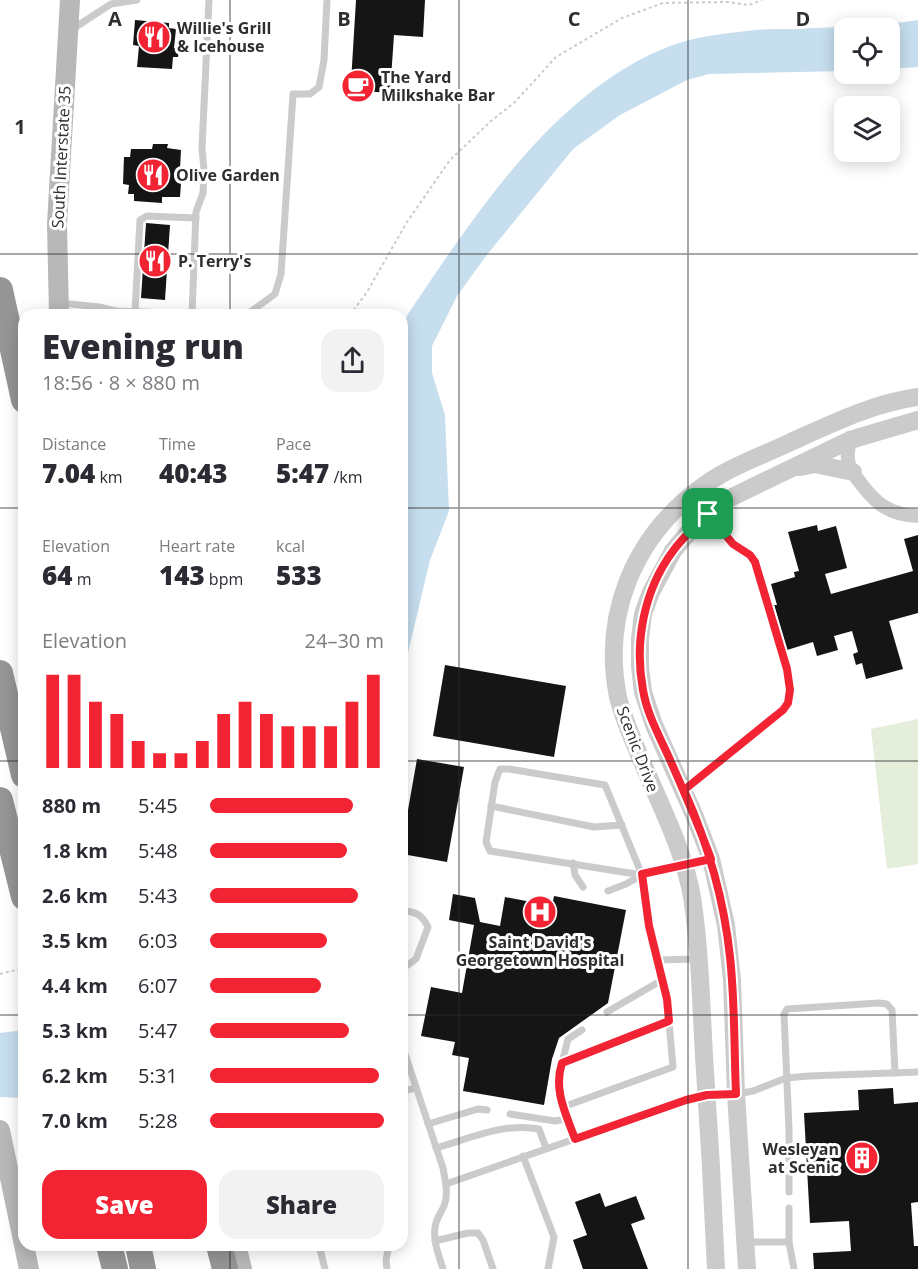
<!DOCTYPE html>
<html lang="en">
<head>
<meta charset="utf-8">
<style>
	:root { --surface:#fff; --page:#f2f2f3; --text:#2b2b33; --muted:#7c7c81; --accent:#f22433 }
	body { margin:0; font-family:"Open Sans",sans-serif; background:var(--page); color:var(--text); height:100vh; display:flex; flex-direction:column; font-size:22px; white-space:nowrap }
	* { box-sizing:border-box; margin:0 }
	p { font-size:20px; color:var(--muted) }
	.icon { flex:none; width:33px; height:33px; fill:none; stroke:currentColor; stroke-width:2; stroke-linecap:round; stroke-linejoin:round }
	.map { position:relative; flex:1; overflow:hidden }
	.details { position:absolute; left:18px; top:309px; width:390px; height:942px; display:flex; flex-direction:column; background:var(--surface); border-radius:18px; box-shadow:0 3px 15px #0003 }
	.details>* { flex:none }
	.tools { position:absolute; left:834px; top:18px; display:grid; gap:12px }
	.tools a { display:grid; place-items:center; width:66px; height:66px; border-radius:12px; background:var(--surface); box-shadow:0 3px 15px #0003; font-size:30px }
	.pin { position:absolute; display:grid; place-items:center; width:51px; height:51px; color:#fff; margin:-26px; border-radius:12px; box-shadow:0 3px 9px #0006 }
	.round { display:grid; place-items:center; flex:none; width:63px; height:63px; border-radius:18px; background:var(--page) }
	.summary { display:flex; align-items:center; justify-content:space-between; height:102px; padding:0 24px }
	h1 { font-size:33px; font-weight:800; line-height:45px }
	.figures { display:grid; grid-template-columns:repeat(3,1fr); gap:9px; height:102px; padding:6px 24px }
	.figures div { display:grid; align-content:center }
	.figures b { font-size:26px; font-weight:800 }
	.figures small { font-size:16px; font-weight:400 }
	.figures p { font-size:16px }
	.chart { height:168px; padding:12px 24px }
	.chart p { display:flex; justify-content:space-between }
	.chart svg { width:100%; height:108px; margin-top:6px; stroke:var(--accent); stroke-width:6 }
	.primary-button { display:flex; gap:12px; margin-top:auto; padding:12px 24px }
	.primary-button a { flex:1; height:69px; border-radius:18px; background:var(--accent); color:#fff; font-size:24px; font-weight:800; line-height:69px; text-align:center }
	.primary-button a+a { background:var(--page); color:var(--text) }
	ul { padding:0 24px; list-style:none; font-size:20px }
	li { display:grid; grid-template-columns:96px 72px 1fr; align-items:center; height:45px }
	li i { height:15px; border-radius:8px; background:var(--accent) }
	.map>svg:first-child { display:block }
</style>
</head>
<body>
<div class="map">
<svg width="918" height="1269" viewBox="0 0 918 1269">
	<rect width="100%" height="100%" fill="#fff"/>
	<!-- green -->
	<path fill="#e5eddb" d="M918,719V864L887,869L871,729Z"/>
	<!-- water -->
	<g fill="#c6deee">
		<path d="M918,20V67L890,69V28H844V71L709,74L687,80L620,115L573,149L486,256L457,296L432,346V373L445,415L449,511L430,560L407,657L402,668V329L408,314C475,215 554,91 670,46C694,37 721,34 746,31C761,29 776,29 791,29C833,27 876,27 918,20Z"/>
		<path d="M24,1030V1098L0,1097V1033Z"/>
	</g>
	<!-- building -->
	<g fill="#151515">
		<path d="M356,0H425L423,37L394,35L390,93L363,91V97L348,96L349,81L351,82Z"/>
		<path d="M135,20L169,23V28L176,29L174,48H179L178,57H173L172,69L137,67L139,46L133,45Z"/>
		<path d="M153,144H168L167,148L181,150L180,169H182L180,197H162V203L134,201V194H128L129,185L123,184L124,157H130L131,149H152Z"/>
		<path d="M146,223L170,225L165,300L141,298Z"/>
		<path d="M817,525L818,531L836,526L847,568L825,574L831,594L913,571L904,539L918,535V613L889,621L903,669L866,679L862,663L856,665L853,654L858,652L852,631L834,636L838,650L817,656L813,642L787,650L774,605H777L771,584L795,577L794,572L799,571L788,532Z"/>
		<path d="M445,665L566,686L554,757L433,736Z"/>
		<path d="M417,759L464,767L447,862L402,854V844Z"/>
		<path d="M453,894L475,898L480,922L500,926L505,897L552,906L554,896L626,910L608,1003L559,1038L552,1059L544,1105L463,1091L469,1058L452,1055L455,1042L421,1036L431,987L462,993L474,925L449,920Z"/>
		<path d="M893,1088L894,1104L918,1102V1202L911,1203L914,1246H918V1269H814L813,1253L851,1251L849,1221L810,1223L804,1113L859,1110L858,1090Z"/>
		<path d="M600,1193L605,1207L636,1196L645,1219L631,1224L648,1269H583L573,1240L587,1235L575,1202Z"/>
	</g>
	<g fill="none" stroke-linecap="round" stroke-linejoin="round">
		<!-- path -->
		<g stroke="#cbcbcb" stroke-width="2" stroke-dasharray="3 3" stroke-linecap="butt">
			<path d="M350,315L367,292L407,222L450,160L491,121L515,102L556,57L622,18L663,3L728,2L749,5L762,0"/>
			<path d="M0,974L24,968"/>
		</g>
		<!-- service -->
		<g stroke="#cbcbcb" stroke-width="7">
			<path d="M71,30L111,4L137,0"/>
			<path d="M61,303L99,307L116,311L192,314"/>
			<path d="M135,312L140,220L147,216L196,218"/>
			<path d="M208,315L192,314L196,212L203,193L204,170L202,148L209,0"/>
			<path d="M246,315L275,294L281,274L293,94H310L319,87L324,60L327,0"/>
			<path d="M684,791L783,710L788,703L790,690L787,669L755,562L750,555L733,544L709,516"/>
			<path d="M491,806L594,827L622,825"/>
			<path d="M573,863L575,875L583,887"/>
			<path d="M642,875L490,851L486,842L495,782L500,769H509L605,785L642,875L683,866"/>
			<path d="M642,875L649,926L667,999L673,1067L563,1107C558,1092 556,1078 562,1063L669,1021"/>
			<path d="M608,891L626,884L642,875"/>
			<path d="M402,911C416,911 422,915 428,927L416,959L402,969"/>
			<path d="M656,960L698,959"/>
			<path d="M607,1012L662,980"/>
			<path d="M402,1045L443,1168C445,1180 449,1194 444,1206C441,1213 436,1219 435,1227C433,1242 439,1256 443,1269"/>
			<path d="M562,1063L568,1039L582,1030"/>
			<path d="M402,1091L416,1088"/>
			<path d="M737,1094L753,1091L786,1078L809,1076L918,1072"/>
			<path d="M563,1107L575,1139"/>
			<path d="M510,1114L555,1121L567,1119"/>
			<path d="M428,1124L478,1109L487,1110"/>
			<path d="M436,1148C468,1139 505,1122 539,1129L546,1148"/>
			<path d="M523,1156L554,1237L548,1269"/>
			<path d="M446,1184L686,1100L705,1096"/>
			<path d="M789,1192V1129L784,1014L787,1009L879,1003L887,1004L892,1010L895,1073"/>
			<path d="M435,1241L468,1233H478L483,1240L493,1269"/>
			<path d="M748,1242H789V1208"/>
			<path d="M789,1242L794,1269"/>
			<path d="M319,1245L325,1269"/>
			<path d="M387,1269L386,1260L389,1245"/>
		</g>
		<!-- minor -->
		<path stroke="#cbcbcb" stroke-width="14" d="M850,440C849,446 847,453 848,459C848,467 854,475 859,481C875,503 889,515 918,516"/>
		<!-- tertiary -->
		<g stroke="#cbcbcb" stroke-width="18">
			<path d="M800,467L815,464L853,472"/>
			<path d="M716,1269C713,1198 709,1127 704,1056C701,1003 700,949 692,897C684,850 658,800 640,757C632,737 623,718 618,697C602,616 633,539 698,490C725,468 762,456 793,441C833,423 874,403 918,397"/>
			<path d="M747,1269L736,1094L732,980L726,925L711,859L695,817L654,725L643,692L640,667V639L643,614L651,592L673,551L688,533L726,500L850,440L918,420"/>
		</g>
		<!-- secondary -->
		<g stroke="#b8b8b8" stroke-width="20">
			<path d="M59,315L57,224L70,0"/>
			<path d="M0,1130L29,1269"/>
			<path d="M236,1245L242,1269"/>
		</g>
		<!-- motorway -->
		<g stroke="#959595" stroke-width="26">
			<path d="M0,290L24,400"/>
			<path d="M0,673L24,775"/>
			<path d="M0,800L24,897"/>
			<path d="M109,1245L115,1269"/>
			<path d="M138,1245L143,1269"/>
			<path d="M219,1245L225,1269"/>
		</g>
	</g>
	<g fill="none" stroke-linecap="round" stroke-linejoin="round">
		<defs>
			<path id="route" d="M708,514C696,526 683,537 673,551C644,590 634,642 643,690C647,715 661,739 671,762C685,794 699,826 711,859L642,874L649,926L667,999L669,1021L562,1063C553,1090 566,1114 575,1139L686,1100L707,1095L736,1094C734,1049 735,1002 730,957C724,899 708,844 684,790L783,710L788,703L790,690L787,669L755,562L750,555L733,544L708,514"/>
		</defs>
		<!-- route casing -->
		<use href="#route" stroke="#fff" stroke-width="12"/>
		<!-- route -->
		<use href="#route" stroke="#f22433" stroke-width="8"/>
	</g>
	<!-- grid -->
	<path fill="none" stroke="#2e2e2e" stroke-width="1.5" stroke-opacity="0.55" d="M230,0V315M459,0V1269M688,0V1269M0,254H918M0,508H24M402,508H918M0,761H24M402,761H918M0,1015H24M402,1015H918M230,1245V1269"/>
	<!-- icons -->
	<defs>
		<symbol id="restaurant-disc" viewBox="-11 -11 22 22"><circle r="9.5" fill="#f22433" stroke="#fff"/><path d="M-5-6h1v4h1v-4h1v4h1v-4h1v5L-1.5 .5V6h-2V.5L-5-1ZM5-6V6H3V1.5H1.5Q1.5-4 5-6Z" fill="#fff"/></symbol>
		<symbol id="cafe-disc" viewBox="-11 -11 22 22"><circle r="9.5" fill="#f22433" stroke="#fff"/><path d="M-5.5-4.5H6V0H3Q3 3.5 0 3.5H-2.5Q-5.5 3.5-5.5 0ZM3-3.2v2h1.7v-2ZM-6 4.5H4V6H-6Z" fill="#fff"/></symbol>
		<symbol id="hospital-disc" viewBox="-11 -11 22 22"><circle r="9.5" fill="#f22433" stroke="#fff"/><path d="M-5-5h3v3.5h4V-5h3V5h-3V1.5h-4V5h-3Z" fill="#fff"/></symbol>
		<symbol id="building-disc" viewBox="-11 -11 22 22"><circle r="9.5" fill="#f22433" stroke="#fff"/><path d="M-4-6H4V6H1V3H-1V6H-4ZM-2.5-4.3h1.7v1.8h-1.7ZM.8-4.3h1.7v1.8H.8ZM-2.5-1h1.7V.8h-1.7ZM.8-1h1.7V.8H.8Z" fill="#fff"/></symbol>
	</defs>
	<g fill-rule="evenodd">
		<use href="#restaurant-disc" x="135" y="18" width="38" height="38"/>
		<use href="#cafe-disc" x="339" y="67" width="38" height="38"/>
		<use href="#restaurant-disc" x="134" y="156" width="38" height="38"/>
		<use href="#restaurant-disc" x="136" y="242" width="38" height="38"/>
		<use href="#hospital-disc" x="521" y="893" width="38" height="38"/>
		<use href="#building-disc" x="843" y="1139" width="38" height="38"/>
	</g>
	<g text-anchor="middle" stroke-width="6" stroke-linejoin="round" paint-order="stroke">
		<!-- poi labels -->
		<g font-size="16" font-weight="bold" fill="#2e2e2e" stroke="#fff" text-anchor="start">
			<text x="177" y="34">Willie's Grill<tspan x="177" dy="18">&amp; Icehouse</tspan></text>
			<text x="381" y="83">The Yard<tspan x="381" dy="18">Milkshake Bar</tspan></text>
			<text x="176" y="181">Olive Garden</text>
			<text x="178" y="267">P. Terry's</text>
			<text x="540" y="948" text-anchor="middle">Saint David's<tspan x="540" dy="18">Georgetown Hospital</tspan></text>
			<text x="839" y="1155" text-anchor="end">Wesleyan<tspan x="839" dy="18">at Scenic</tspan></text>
		</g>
		<!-- street labels -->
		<g font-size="16" fill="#2e2e2e" stroke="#fff">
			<text transform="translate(61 157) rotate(-87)" y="6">South Interstate 35</text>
			<text transform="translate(638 749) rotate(69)" y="6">Scenic Drive</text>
		</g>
	</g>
	<g font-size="20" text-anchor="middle" font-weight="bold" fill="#2e2e2e" stroke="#fff" stroke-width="6" stroke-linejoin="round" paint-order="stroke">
		<text x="115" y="26">A</text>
		<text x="344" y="26">B</text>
		<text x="574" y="26">C</text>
		<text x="803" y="26">D</text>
		<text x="20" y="134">1</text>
	</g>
</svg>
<div class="tools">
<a><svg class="icon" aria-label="locate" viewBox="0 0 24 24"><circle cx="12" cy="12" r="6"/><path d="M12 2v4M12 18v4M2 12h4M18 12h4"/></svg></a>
<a><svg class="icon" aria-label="layers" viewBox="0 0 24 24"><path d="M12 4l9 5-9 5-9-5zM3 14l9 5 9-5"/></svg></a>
</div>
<div class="pin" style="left:708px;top:514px;background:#1e9e55"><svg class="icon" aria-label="arrive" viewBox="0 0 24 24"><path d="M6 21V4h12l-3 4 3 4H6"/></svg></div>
<section class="details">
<div class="summary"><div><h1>Evening run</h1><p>18:56 · 8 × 880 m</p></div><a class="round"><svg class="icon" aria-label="share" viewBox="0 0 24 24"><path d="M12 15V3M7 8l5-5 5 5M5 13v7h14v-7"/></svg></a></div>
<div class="figures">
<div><p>Distance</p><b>7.04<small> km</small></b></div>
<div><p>Time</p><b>40:43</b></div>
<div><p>Pace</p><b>5:47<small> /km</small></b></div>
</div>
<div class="figures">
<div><p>Elevation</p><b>64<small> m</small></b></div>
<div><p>Heart rate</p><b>143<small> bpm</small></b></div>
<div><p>kcal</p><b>533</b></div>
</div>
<div class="chart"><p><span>Elevation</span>24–30 m</p>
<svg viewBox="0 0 160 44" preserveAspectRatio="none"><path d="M5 44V6M15 44V6M25 44V17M35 44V22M45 44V33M55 44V38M65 44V38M75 44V33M85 44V22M95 44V17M105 44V22M115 44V27M125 44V27M135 44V27M145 44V17M155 44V6"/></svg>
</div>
<ul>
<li><b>880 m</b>5:45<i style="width:82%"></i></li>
<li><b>1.8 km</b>5:48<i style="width:79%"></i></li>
<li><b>2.6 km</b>5:43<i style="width:85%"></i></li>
<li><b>3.5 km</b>6:03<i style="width:67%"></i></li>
<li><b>4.4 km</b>6:07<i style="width:64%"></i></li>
<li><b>5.3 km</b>5:47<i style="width:80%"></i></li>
<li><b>6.2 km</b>5:31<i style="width:97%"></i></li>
<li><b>7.0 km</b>5:28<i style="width:100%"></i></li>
</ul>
<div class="primary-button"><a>Save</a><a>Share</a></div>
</section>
</div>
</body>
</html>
